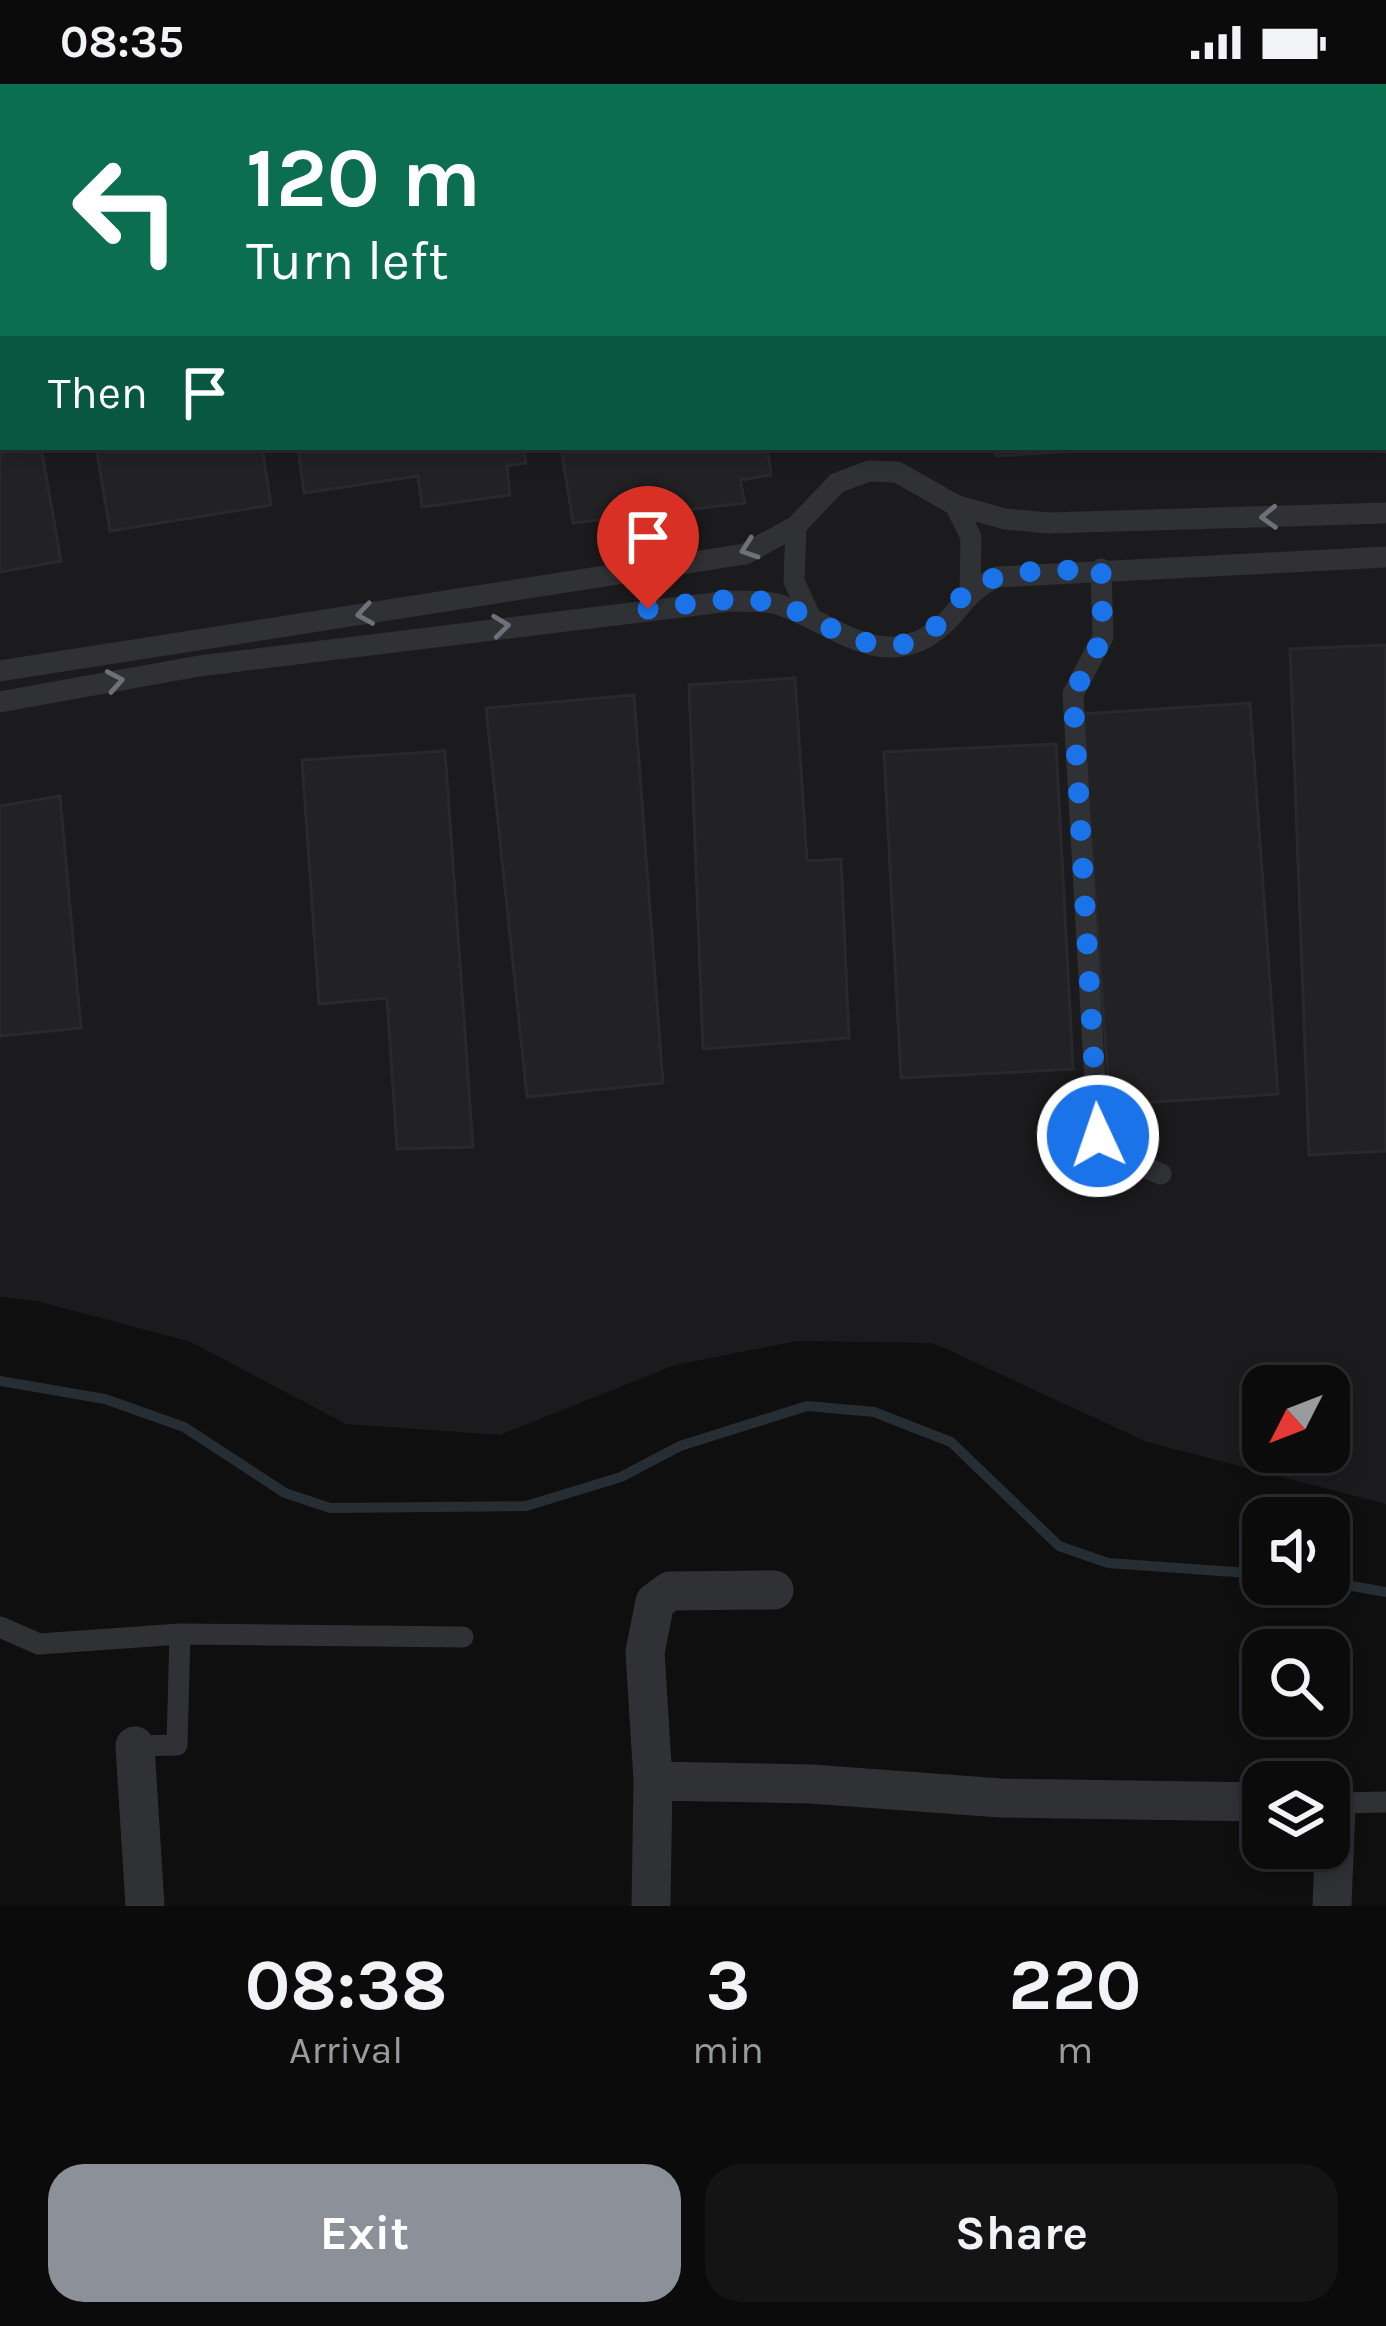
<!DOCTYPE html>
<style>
:root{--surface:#0b0b0c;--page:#141415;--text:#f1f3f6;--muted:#9a9b9d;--line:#2b2b2d;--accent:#8c9099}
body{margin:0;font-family:Karla,sans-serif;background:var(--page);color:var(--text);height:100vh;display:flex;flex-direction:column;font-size:45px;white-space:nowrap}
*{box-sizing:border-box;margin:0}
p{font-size:39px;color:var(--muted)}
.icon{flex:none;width:66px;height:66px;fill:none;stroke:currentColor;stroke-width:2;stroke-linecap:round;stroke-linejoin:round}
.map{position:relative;height:1822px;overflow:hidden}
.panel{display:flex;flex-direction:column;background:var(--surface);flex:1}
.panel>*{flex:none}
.guide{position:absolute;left:0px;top:0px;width:1386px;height:366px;box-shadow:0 6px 18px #0003,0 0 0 3px var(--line);background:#0b6e4f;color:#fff;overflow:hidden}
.needle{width:78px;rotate:228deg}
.buttons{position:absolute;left:1242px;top:1281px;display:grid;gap:24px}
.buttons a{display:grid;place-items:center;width:108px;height:108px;border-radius:24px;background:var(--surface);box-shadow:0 6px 18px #0003,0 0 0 3px var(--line);font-size:60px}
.pin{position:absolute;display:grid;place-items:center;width:102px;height:102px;color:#fff;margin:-123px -51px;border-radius:50% 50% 50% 0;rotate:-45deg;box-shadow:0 0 12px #0007}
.pin .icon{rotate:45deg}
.me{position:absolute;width:132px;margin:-66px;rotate:357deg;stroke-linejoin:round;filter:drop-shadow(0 0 9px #0008)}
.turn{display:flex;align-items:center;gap:42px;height:252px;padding:0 48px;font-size:54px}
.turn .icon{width:156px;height:156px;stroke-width:2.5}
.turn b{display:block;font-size:84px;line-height:102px}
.then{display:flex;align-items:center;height:114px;padding:0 48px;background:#0003;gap:24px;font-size:45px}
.eta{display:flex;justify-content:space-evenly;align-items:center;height:204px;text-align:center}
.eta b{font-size:72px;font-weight:700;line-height:84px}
.action{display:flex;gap:24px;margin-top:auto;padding:24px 48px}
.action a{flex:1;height:138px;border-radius:36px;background:var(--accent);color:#fff;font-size:48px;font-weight:700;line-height:138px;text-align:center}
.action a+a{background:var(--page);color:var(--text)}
.status{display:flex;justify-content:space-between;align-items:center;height:84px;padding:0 60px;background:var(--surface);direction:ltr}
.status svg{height:33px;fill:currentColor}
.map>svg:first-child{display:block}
.built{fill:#1b1b1d;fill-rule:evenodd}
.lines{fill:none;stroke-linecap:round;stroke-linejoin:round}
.stream{stroke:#262d33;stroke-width:10}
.building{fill:#222224;stroke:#29292c;stroke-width:3}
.service{stroke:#303135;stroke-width:21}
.minor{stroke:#303135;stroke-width:39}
.oneway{stroke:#6e7179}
.route{stroke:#1a73e8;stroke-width:21;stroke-dasharray:0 37.8}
</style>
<div class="status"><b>08:35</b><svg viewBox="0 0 49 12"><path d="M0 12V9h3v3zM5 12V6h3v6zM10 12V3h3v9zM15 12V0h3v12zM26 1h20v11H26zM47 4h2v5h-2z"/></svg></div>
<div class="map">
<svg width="1386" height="1822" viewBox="0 0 1386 1822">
<rect width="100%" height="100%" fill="#0f0f10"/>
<path class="built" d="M 0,0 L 1386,0 L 1386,1420 L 1147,1358 L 933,1259 L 797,1257 L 675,1281 L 500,1351 L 346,1340 L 191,1258 L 37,1217 L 0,1213 ZM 3,3 L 1383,3 L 1383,363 L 3,363 ZM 1263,1302 L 1329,1302 L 1329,1368 L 1263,1368 Z"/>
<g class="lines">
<path class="stream" d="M 0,1297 L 105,1315 L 184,1343 L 285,1409 L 330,1424 L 526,1422 L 621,1393 L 680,1362 L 807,1322 L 874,1328 L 951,1358 L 1059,1462 L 1108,1479 L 1263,1490
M 1329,1498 L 1386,1508"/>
</g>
<path class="building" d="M 35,0 L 201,0 L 201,3 L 36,3 Z
M 959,0 L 1386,0 L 1386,125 L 1383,3 Z
M 0,121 L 3,363 L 41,363 L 61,477 L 0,488 Z
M 1383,179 L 1386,179 L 1383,339 Z
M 96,363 L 262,363 L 271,421 L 110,447 Z
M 298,363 L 524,363 L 526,379 L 507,382 L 510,411 L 422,423 L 418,392 L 304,409 Z
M 561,363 L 767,363 L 771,391 L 740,396 L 745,419 L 573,439 Z
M 989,363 L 1141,363 L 997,372 Z
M 1386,561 L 1386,1067 L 1309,1071 L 1290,565 Z
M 795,594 L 807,777 L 841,775 L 849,954 L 703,965 L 689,601 Z
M 634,611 L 663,999 L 527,1013 L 486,624 Z
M 1250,619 L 1278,1010 L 1110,1021 L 1082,630 Z
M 1056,660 L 1073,985 L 901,994 L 884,668 Z
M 445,667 L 473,1063 L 397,1065 L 387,914 L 319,920 L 302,676 Z
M 60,712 L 81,944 L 0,952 L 0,722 Z"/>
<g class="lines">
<path class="service" d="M 815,0 L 816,3
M 955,421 L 971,453 L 970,505
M 796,442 L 794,497 L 810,532
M 1101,485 L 1103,553 L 1073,610 L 1098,1052 L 1107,1067 L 1161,1090
M 0,587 L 745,470 L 796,442 L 837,399 L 869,387 L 897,388 L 955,421 L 1005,435 L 1048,439 L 1386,429
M 0,618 L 199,582 L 730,517 C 745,518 762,516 777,520 C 826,534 872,584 927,553 C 958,535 960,510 997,493 L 1386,473
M 0,1543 L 39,1560 L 180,1550
M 135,1662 L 177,1661 L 180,1550 L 463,1553
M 1336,1719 L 1386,1718"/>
<path class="minor" d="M 135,1662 L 145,1822
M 653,1697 L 811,1700 L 1001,1714 L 1263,1718
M 1329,1719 L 1336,1719 L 1332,1822
M 651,1822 L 653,1697 L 645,1568 L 655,1518 L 670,1507 L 774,1506"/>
</g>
<defs><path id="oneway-chevron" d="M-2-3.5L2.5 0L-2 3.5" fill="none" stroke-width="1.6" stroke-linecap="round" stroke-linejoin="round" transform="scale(3)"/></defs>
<g class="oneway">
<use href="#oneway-chevron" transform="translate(1269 433) rotate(178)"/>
<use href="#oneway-chevron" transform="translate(749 465) rotate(161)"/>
<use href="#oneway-chevron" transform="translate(365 530) rotate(171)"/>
<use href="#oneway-chevron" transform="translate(501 542) rotate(-7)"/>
<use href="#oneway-chevron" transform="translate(115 597) rotate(-10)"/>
</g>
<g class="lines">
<path class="route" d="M 648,525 C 687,521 737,509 776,520 C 820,532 848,564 896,561 C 939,558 944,522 974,503 C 1008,482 1062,488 1101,485 L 1103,553 L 1073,610 L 1098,1052"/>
</g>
</svg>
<div class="buttons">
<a><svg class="needle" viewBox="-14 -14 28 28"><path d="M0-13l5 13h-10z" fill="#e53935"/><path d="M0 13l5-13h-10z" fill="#9a9b9d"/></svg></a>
<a><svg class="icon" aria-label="sound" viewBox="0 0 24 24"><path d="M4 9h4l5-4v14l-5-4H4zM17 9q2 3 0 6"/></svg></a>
<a><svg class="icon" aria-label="search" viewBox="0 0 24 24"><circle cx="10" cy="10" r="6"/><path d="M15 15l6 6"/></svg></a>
<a><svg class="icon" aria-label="layers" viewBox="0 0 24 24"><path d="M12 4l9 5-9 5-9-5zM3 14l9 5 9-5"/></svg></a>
</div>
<div class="pin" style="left:648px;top:525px;background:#d93025"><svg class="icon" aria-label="arrive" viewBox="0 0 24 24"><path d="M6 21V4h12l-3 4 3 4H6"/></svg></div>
<svg class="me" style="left:1098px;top:1052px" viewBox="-20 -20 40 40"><circle r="17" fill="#1a73e8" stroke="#fff" stroke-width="3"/><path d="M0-11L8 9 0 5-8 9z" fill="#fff"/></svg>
<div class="guide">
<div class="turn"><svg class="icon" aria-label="left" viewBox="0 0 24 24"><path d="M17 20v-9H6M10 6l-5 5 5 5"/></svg><div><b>120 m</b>Turn left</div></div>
<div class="then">Then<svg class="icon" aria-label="arrive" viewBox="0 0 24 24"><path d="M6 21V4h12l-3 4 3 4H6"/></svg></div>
</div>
</div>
<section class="panel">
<div class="eta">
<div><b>08:38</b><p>Arrival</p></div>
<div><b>3</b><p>min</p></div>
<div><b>220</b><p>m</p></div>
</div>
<div class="action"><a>Exit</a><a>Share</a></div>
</section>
